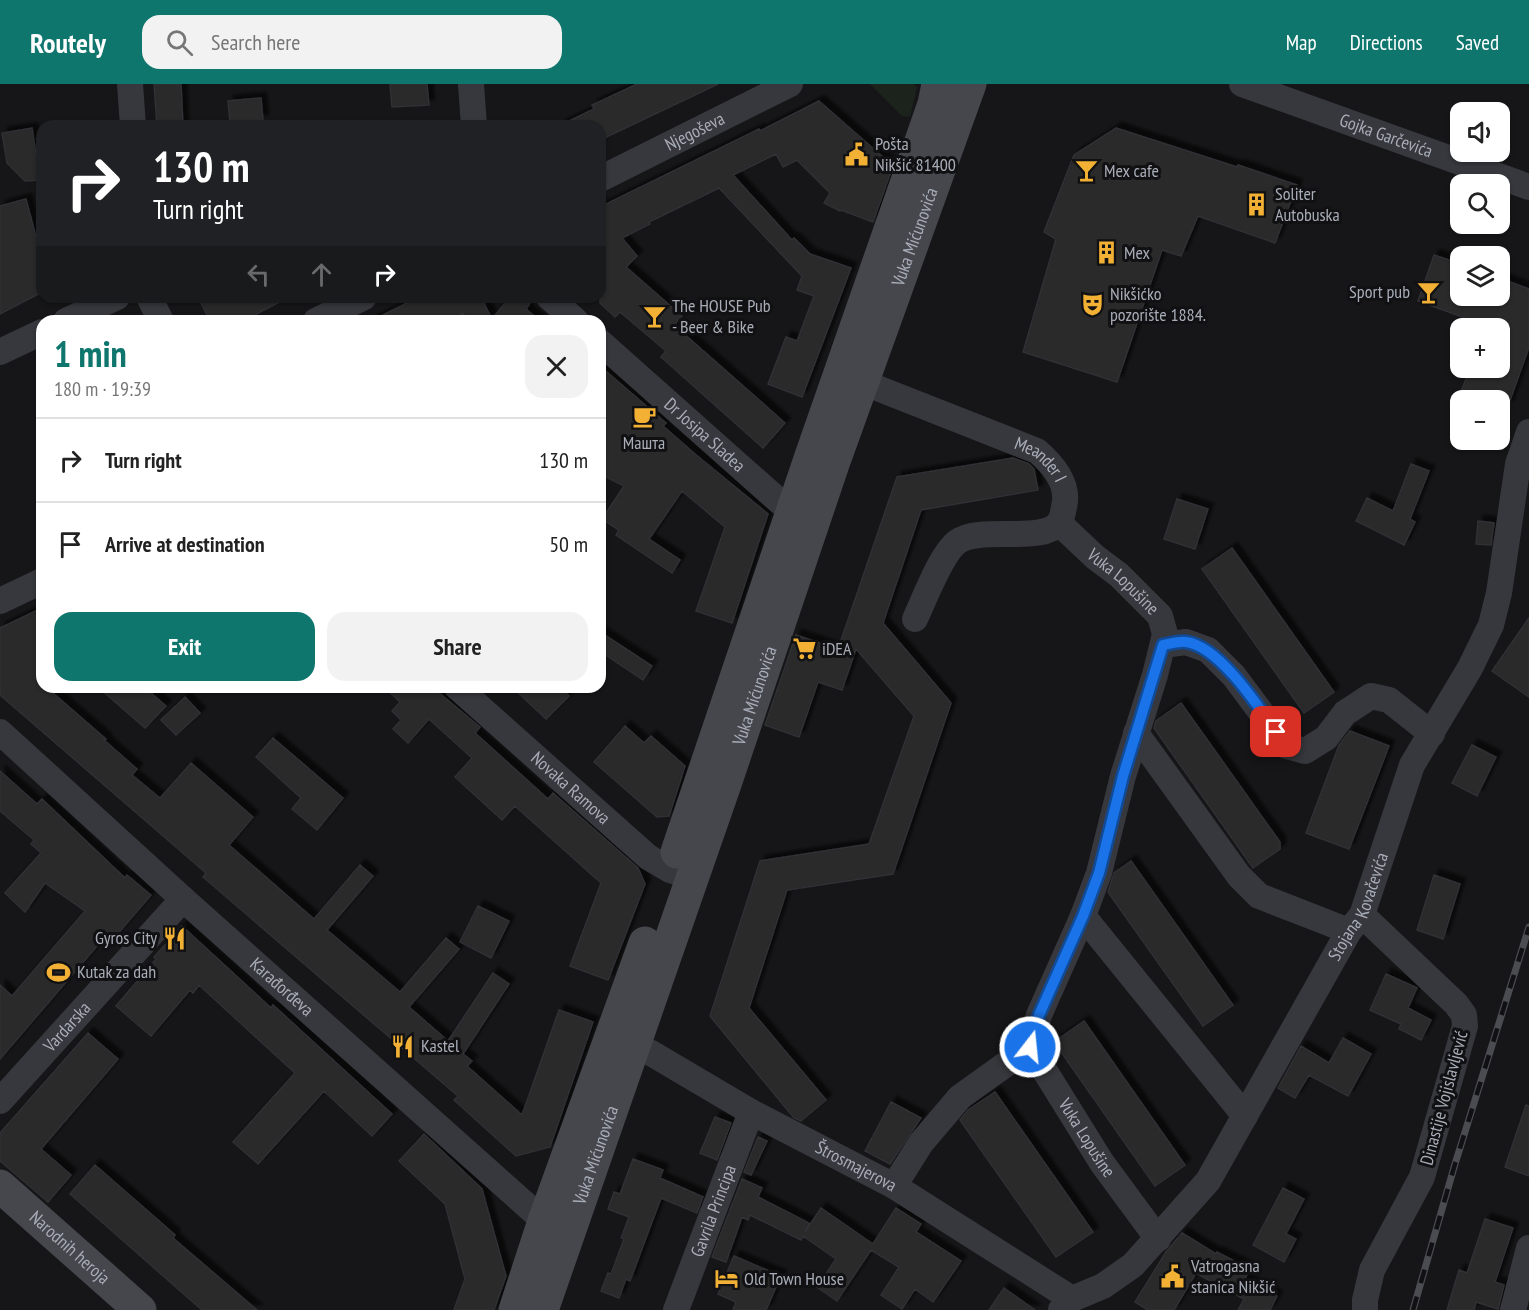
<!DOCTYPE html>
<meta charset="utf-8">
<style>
:root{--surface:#fff;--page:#f2f2f2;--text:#222;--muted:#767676;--line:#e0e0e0;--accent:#0f766e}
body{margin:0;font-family:"PT Sans Narrow",sans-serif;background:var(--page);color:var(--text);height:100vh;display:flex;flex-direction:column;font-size:22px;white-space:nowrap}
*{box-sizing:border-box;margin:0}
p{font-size:20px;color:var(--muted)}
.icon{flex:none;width:33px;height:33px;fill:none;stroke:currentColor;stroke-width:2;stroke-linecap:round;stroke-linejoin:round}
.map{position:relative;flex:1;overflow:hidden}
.sheet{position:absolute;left:36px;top:231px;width:570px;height:378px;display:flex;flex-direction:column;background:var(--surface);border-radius:18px;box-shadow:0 2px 4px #0004}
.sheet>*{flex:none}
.hud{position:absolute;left:36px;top:36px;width:570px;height:183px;border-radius:18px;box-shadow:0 2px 4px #0004;background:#202124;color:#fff;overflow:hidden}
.controls{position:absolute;left:1450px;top:18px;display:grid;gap:12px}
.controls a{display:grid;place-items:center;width:60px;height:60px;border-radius:12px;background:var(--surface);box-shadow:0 2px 4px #0004;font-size:30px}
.pin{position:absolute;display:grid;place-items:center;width:51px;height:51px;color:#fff;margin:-26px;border-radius:12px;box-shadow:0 3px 9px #0006}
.me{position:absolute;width:66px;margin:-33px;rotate:16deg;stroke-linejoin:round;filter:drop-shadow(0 0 4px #0008)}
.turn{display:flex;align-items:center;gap:21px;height:126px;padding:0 18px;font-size:27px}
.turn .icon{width:78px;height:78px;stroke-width:2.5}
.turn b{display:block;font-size:42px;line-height:51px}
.lanes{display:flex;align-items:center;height:57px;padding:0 18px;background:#0003;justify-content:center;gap:30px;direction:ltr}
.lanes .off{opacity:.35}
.round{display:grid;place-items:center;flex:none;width:63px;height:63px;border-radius:18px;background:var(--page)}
.head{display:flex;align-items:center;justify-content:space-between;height:102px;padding:0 18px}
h1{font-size:36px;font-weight:800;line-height:45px;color:var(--accent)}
.cta{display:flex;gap:12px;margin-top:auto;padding:12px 18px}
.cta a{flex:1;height:69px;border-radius:18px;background:var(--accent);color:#fff;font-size:24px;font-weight:800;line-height:69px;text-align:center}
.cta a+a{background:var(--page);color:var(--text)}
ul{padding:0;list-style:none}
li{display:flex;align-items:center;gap:18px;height:84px;padding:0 18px;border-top:2px solid var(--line)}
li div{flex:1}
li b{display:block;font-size:22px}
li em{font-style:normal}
header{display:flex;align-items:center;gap:36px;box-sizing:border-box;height:84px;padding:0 30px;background:var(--accent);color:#fff}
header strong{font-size:28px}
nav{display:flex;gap:33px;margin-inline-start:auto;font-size:21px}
.search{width:420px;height:54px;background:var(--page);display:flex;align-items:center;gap:15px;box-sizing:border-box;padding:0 21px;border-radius:18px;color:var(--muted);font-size:22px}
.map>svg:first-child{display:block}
.green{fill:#1c231d}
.building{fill:#29292c;stroke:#303034;stroke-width:1.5;filter:url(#shadow)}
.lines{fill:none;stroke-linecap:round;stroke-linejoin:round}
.street{stroke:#37383d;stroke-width:26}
.secondary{stroke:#45474d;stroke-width:33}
.rail-casing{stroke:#4a4c52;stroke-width:7}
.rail{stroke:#111113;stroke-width:4.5;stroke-dasharray:14;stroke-linecap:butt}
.route-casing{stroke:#114b97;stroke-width:15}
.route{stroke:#1a73e8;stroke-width:10}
.labels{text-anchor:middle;stroke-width:6;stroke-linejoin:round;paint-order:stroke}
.street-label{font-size:18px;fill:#a8adb8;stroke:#111113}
.poi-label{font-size:18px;fill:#a8adb8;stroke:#111113;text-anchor:start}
</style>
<header>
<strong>Routely</strong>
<div class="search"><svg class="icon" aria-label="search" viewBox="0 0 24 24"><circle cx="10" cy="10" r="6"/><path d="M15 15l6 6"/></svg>Search here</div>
<nav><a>Map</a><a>Directions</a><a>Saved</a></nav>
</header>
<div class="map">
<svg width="1529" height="1226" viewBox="0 0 1529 1226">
<defs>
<filter id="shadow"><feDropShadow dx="5.5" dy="-5.5" stdDeviation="1.5" flood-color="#0009"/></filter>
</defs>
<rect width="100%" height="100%" fill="#161618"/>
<path class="green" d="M 870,0 L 913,0 L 917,3 L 910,33 L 902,32 Z"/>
<path class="building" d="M 154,0 L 181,0 L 183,42 L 157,42 Z
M 390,0 L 427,0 L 429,21 L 392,23 Z
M 637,0 L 718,0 L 600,56 L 600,42 L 559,42 L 594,25 L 592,21 Z
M 261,14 L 263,36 L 230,38 L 228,17 Z
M 819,17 L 893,82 L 873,138 L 841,126 L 840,127 L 824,119 L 830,109 L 797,76 L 783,83 L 776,70 L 733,91 L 792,156 L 794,154 L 810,170 L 851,184 L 802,313 L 768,300 L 786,253 L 797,257 L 814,212 L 797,206 L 802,192 L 719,104 L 649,138 L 650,140 L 622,154 L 637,172 L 626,183 L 682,232 L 674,241 L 785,339 L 763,364 L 661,273 L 666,267 L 620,228 L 615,233 L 600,219 L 600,123 L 759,45 L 760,47 Z
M 32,44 L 40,96 L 25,97 L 7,79 L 2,49 Z
M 1116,44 L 1237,83 L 1238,81 L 1297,101 L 1275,159 L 1198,132 L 1181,172 L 1162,166 L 1117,298 L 1023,268 L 1056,155 L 1044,148 L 1074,71 Z
M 26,115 L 42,176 L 42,208 L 0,230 L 0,122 Z
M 1434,171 L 1461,180 L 1461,212 L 1500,212 L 1500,194 L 1529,205 L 1529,263 L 1508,322 L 1500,319 L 1500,316 L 1493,316 L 1462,305 L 1470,284 L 1500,284 L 1500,244 L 1484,244 L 1485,241 L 1418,217 Z
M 198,213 L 289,213 L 243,237 L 210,237 Z
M 419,213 L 496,213 L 484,219 L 492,235 L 510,213 L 534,213 L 526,225 L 540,237 L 467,237 L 463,229 L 447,237 L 371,237 Z
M 600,282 L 666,339 L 663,342 L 695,370 L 768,430 L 732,539 L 696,527 L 725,443 L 682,407 L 649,455 L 680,476 L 672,489 L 616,451 L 619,446 L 602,435 L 624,402 L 600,390 Z
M 1013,374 L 1029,380 L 1034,385 L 1038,406 L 921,426 L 883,539 L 951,619 L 893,790 L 787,806 L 749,924 L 826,1016 L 801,1037 L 794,1034 L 710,932 L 760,777 L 869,760 L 914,632 L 856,565 L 842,606 L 818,598 L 799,653 L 765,641 L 796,551 L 838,565 L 897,393 Z
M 1411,380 L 1429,387 L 1410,435 L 1415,438 L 1404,461 L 1356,437 L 1367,414 L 1393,427 Z
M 1177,415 L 1208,425 L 1195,465 L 1164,455 Z
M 1478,437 L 1494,439 L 1491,461 L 1476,460 Z
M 1232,464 L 1334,608 L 1304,629 L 1202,485 Z
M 42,524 L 42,603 L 46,603 L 106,655 L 104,656 L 137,685 L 132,691 L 160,714 L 191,679 L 253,733 L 229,761 L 314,835 L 360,781 L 373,792 L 327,846 L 400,908 L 446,854 L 459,865 L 409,923 L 448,957 L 493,889 L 509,900 L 463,970 L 472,977 L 467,982 L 522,1031 L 559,926 L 593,938 L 550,1063 L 516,1072 L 454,1016 L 458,1012 L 203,793 L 206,789 L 0,611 L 0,544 Z
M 1529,534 L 1529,613 L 1492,587 Z
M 600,548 L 652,582 L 643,596 L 600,567 Z
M 98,603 L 144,603 L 166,622 L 145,644 Z
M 384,603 L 432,603 L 480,643 L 475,649 L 548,715 L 553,709 L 638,784 L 645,800 L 608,896 L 570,882 L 601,799 L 515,722 L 502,736 L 455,693 L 472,674 L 429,635 L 408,659 L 393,645 L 401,636 L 392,627 L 400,618 Z
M 512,603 L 560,603 L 569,612 L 546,635 Z
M 185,613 L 200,629 L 176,651 L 161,636 Z
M 1181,619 L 1280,758 L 1280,765 L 1253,784 L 1154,644 L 1156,637 Z
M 625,642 L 644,659 L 651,652 L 685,682 L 669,732 L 657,733 L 594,678 Z
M 1350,647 L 1389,662 L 1349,765 L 1306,749 L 1339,661 Z
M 273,654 L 343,714 L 317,746 L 292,725 L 301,714 L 256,673 Z
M 1472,661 L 1496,673 L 1477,712 L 1452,699 Z
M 0,687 L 37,720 L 42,715 L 125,794 L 127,791 L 151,811 L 109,860 L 103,855 L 0,975 L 0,901 L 12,912 L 85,827 L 45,799 L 25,828 L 5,809 L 41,769 L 31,760 L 34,756 L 0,727 Z
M 1131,777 L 1233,921 L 1203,942 L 1108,808 L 1114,789 Z
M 1434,791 L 1460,800 L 1443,855 L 1417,846 Z
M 478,822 L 509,837 L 491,874 L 460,858 Z
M 182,842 L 271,924 L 273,921 L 392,1030 L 372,1052 L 324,1007 L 258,1080 L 233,1058 L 295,989 L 199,901 L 193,909 L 190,906 L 151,952 L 116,922 L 156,875 L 154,873 Z
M 1386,890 L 1417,904 L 1408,924 L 1431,936 L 1421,956 L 1399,945 L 1401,940 L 1370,926 Z
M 1084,937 L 1185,1081 L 1155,1102 L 1054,958 Z
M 88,949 L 118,975 L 41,1065 L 71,1091 L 48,1118 L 0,1077 L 0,1049 Z
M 1343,954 L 1371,970 L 1348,1012 L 1309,991 L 1295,1014 L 1278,1004 L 1301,962 L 1329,979 Z
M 995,1008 L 1093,1148 L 1056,1173 L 960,1036 L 968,1026 Z
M 891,1018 L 921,1034 L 890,1080 L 865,1067 Z
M 1526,1021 L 1529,1022 L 1529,1092 L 1505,1083 Z
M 715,1033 L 731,1039 L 717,1076 L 700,1069 Z
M 424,1050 L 482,1105 L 506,1192 L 494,1226 L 454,1226 L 465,1195 L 445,1120 L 399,1077 Z
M 758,1053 L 767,1057 L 751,1091 L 744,1088 Z
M 633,1075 L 663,1086 L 660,1094 L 703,1113 L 697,1129 L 661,1114 L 630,1197 L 626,1195 L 619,1214 L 601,1207 L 608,1189 L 611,1190 L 624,1155 L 621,1154 L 629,1133 L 608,1125 L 614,1108 L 620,1110 Z
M 95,1081 L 175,1151 L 173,1154 L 257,1226 L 202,1226 L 70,1110 Z
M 742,1095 L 762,1104 L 758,1113 L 809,1139 L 805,1148 L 821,1124 L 873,1160 L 896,1124 L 921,1140 L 916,1148 L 961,1177 L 933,1218 L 915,1205 L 902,1225 L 881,1211 L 899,1183 L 871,1166 L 837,1217 L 817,1203 L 836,1175 L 803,1152 L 801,1156 L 750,1131 L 748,1136 L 742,1133 L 726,1178 L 712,1173 Z
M 1283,1104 L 1304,1115 L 1286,1150 L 1296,1155 L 1284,1178 L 1253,1161 Z
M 1485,1135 L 1513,1144 L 1495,1198 L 1504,1201 L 1498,1225 L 1476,1218 L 1474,1226 L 1447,1226 L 1459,1186 L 1467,1189 Z
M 1182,1149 L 1216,1170 L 1217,1168 L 1250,1185 L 1245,1195 L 1277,1212 L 1270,1226 L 1238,1226 L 1244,1215 L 1196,1189 L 1174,1226 L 1148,1226 L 1135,1218 L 1166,1168 Z
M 734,1172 L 781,1192 L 766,1226 L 733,1226 L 736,1218 L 718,1210 Z
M 1004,1204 L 1035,1226 L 989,1226 Z"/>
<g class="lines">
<g class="street">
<path d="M 130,0 L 133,42"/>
<path d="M 471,0 L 474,42"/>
<path id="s1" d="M 1242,0 L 1529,103"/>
<path id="s2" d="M 600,95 L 790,0"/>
<path d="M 149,213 L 161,237"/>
<path d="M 549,213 L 576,237"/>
<path d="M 66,237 L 117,213"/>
<path d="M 316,237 L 364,213"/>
<path id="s3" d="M 600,258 L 780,418 L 810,430"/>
<path d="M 0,268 L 42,248"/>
<path id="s4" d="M 862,298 L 1037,367 C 1051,379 1067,396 1065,417 C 1064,423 1063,433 1059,439 C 1042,460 980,441 957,458 C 941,470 924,516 915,535"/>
<path id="s5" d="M 1059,439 L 1095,473 L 1119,491 L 1160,532 L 1165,550 L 1155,591 L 1123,692 L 1099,789 L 1083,832 L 1039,931 L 1030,963 L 1102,1079 L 1158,1155"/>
<path d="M 0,517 L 42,497"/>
<path d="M 1163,561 L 1186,558 L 1208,566 L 1234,592 L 1286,662 L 1305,667 L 1326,654 L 1345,629 L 1371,612 L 1389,616 L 1432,650"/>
<path id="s6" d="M 457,603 L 648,773 L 670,786 L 691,793"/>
<path id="s7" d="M 0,648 L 183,815 L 544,1137 L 557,1145"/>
<path d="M 1136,649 L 1239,792 L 1259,812 L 1349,847"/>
<path d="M 1362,831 L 1456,920 L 1464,931 L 1465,942 L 1422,1093 L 1372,1186 L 1365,1216 L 1365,1226"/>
<path d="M 1083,832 L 1245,1032"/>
<path id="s8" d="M 633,961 L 651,969 L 751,1028 L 894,1102 L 1072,1215"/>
<path id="s9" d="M 0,1017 L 183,815"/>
<path d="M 894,1102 L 921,1059 L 960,1013 L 1030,963"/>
<path id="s10" d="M 676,1226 L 751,1028"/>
<path id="s11" d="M 1061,1226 L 1072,1215 L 1103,1202 L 1133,1181 L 1208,1097 L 1349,847 L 1362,831 L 1412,681 L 1470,584 L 1491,541 L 1499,509 L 1518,380 L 1529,348"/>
<path d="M 1513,1226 L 1529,1164"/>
</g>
<g class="secondary">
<path d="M 677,768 L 811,372 L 934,20 L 938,0"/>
<path id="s12" d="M 0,1102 L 140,1226"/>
<path d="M 515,1226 L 544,1137 L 645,859"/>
<path id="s13" d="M 542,1226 L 725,700 L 833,380 L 970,0"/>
</g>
<defs>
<path id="rail" d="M 1413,1226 L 1455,1080 L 1529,843"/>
</defs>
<use href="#rail" class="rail-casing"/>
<use href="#rail" class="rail"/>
</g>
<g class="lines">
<defs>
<path id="route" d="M 1030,963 L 1039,931 L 1083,832 L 1099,789 L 1123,692 L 1163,561 C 1170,560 1179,557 1186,558 C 1219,562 1258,622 1276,648"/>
</defs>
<use href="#route" class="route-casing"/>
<use href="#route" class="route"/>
</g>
<defs>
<symbol id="civic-bare" viewBox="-9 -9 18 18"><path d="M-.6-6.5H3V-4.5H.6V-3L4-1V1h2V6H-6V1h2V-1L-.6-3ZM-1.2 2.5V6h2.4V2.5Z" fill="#f2b134" stroke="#111113" stroke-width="2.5" paint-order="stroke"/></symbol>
<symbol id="bar-bare" viewBox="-9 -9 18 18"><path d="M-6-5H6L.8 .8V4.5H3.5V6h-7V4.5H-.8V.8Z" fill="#f2b134" stroke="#111113" stroke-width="2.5" paint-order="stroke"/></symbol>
<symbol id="building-bare" viewBox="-9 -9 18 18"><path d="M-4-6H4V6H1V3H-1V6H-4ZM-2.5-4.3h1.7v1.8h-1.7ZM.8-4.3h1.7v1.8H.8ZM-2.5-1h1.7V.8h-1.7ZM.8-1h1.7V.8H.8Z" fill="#f2b134" stroke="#111113" stroke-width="2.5" paint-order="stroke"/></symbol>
<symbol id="theatre-bare" viewBox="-9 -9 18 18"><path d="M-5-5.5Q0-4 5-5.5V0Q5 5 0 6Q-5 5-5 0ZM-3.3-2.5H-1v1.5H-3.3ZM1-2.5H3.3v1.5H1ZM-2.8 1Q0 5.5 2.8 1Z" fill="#f2b134" stroke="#111113" stroke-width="2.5" paint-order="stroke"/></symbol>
<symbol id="cafe-bare" viewBox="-9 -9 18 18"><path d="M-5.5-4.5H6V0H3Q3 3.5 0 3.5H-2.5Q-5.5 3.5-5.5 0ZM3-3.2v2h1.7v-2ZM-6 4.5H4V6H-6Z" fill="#f2b134" stroke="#111113" stroke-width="2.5" paint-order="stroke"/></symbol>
<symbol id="supermarket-bare" viewBox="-9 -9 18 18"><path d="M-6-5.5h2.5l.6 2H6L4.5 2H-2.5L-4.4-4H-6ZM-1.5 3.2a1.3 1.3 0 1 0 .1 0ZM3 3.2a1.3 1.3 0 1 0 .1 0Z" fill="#f2b134" stroke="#111113" stroke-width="2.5" paint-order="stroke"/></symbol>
<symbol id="restaurant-bare" viewBox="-9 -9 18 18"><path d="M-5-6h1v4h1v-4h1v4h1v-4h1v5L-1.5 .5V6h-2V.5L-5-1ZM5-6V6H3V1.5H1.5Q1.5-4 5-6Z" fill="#f2b134" stroke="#111113" stroke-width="2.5" paint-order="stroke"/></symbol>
<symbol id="stadium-bare" viewBox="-9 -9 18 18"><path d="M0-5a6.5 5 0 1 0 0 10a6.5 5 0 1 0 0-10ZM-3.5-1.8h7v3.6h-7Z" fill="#f2b134" stroke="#111113" stroke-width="2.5" paint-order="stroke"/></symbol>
<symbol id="hotel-bare" viewBox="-9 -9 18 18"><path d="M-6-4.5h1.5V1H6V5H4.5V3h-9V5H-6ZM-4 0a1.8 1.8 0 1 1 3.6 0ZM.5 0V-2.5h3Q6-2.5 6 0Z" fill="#f2b134" stroke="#111113" stroke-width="2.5" paint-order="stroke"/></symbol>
</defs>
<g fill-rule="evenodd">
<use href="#civic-bare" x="840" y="54" width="33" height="33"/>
<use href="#bar-bare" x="1070" y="70" width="33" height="33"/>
<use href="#building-bare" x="1240" y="104" width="33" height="33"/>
<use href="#building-bare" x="1090" y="152" width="33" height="33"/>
<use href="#bar-bare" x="1412" y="192" width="33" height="33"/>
<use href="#theatre-bare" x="1076" y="204" width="33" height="33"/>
<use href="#bar-bare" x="638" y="216" width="33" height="33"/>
<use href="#cafe-bare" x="628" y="316" width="33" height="33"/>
<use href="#supermarket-bare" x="788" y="548" width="33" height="33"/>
<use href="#restaurant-bare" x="158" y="838" width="33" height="33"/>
<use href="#stadium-bare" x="42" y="872" width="33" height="33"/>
<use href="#restaurant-bare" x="386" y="946" width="33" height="33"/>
<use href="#civic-bare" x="1156" y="1176" width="33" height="33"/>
<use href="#hotel-bare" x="710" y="1178" width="33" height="33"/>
</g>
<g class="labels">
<g class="street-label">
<text dy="6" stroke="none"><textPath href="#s2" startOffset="106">Njegoševa</textPath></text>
<text dy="6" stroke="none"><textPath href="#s1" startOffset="153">Gojka Garčevića</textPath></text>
<text dy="6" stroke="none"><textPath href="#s13" startOffset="1136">Vuka Mićunovića</textPath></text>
<text dy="6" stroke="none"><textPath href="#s3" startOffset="140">Dr Josipa Sladea</textPath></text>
<text dy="6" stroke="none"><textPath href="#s4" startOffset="196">Meander I</textPath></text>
<text dy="6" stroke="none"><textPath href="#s5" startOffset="87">Vuka Lopušine</textPath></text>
<text dy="6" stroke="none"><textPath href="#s13" startOffset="650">Vuka Mićunovića</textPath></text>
<text dy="6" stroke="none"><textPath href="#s6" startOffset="152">Novaka Ramova</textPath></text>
<text dy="6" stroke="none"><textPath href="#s11" startOffset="512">Stojana Kovačevića</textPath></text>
<text dy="6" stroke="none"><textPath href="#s7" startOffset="380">Karađorđeva</textPath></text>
<text dy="6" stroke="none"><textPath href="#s9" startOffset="100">Vardarska</textPath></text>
<text transform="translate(1444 1014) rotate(-75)" y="6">Dinastije Vojislavljević</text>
<text dy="6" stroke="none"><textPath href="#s5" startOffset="699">Vuka Lopušine</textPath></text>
<text dy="6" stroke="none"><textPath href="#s13" startOffset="164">Vuka Mićunovića</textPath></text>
<text dy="6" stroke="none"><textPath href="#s8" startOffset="254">Štrosmajerova</textPath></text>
<text dy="6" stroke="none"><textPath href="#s10" startOffset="106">Gavrila Principa</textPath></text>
<text dy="6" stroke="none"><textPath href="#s12" startOffset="93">Narodnih heroja</textPath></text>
</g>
<g class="poi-label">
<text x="875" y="66">Pošta<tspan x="875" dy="21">Nikšić 81400</tspan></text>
<text x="1104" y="93">Mex cafe</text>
<text x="1275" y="116">Soliter<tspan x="1275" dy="21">Autobuska</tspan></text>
<text x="1124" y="175">Mex</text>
<text x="1410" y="214" text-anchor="end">Sport pub</text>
<text x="1110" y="216">Nikšićko<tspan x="1110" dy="21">pozorište 1884.</tspan></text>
<text x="672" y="228">The HOUSE Pub<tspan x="672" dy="21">- Beer &amp; Bike</tspan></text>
<text x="644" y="365" text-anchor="middle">Машта</text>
<text x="822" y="571">iDEA</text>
<text x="157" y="860" text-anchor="end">Gyros City</text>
<text x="77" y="894">Kutak za dah</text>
<text x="421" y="968">Kastel</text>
<text x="1191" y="1188">Vatrogasna<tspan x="1191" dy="21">stanica Nikšić</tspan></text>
<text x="744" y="1201">Old Town House</text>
</g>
</g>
</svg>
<div class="controls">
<a><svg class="icon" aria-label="sound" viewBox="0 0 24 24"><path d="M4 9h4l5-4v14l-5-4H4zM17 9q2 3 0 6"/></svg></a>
<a><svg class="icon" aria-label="search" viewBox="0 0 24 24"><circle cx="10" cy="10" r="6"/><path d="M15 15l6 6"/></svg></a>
<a><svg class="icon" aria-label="layers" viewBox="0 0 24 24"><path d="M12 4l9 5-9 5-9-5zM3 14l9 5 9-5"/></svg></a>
<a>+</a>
<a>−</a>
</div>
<div class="pin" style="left:1276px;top:648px;background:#d93025"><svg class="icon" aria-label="arrive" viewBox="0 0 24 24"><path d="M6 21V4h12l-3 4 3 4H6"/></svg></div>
<svg class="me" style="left:1030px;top:963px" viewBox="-20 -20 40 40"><circle r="17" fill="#1a73e8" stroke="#fff" stroke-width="3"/><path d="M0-11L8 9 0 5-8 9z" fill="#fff"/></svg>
<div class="hud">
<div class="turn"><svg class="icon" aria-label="right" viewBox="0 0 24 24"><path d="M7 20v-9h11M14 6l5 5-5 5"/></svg><div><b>130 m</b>Turn right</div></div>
<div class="lanes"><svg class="icon off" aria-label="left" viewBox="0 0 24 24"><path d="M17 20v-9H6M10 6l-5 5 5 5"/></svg><svg class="icon off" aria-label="ahead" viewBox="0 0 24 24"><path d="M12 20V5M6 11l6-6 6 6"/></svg><svg class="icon" aria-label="right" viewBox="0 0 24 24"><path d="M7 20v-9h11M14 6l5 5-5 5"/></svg></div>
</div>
<section class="sheet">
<div class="head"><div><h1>1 min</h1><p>180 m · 19:39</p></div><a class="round"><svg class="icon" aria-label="close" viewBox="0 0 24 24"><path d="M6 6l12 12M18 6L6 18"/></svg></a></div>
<ul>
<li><svg class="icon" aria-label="right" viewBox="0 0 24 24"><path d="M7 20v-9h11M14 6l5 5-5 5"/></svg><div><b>Turn right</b></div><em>130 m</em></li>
<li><svg class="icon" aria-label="arrive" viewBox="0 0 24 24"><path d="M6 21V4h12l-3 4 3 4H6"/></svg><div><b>Arrive at destination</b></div><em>50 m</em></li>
</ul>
<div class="cta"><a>Exit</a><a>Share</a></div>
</section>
</div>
